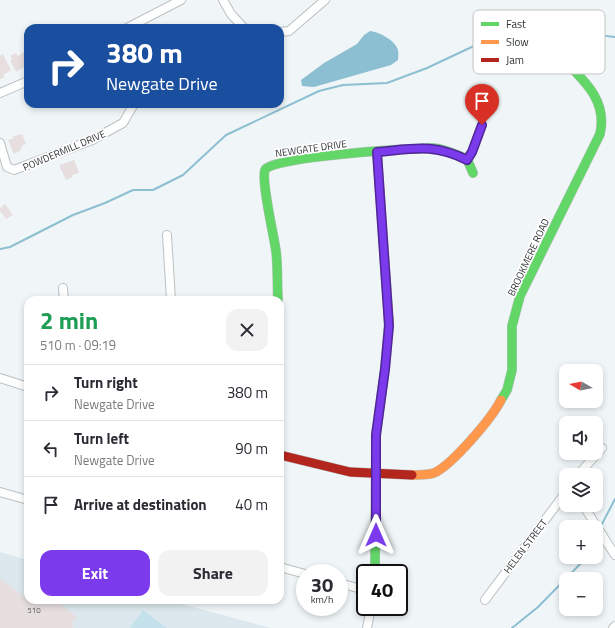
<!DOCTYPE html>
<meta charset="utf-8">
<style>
:root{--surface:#fff;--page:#f2f2f3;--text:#2b2b33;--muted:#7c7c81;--line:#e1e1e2;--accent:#7c3aed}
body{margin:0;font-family:"Titillium Web",sans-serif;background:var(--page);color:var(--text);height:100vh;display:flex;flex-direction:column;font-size:15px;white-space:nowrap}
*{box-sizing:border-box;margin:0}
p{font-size:13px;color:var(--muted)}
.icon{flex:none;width:22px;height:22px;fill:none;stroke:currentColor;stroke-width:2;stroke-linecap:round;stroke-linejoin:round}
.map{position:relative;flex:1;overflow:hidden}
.side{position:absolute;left:24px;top:296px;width:260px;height:308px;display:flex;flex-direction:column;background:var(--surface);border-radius:12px;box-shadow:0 2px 6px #0003}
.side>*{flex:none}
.banner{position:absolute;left:24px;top:24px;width:260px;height:84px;border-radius:12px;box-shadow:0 2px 6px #0003;background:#1a4fa0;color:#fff;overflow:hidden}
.needle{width:26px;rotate:279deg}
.controls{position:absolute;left:559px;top:364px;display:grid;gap:8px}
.controls a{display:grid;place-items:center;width:44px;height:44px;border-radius:8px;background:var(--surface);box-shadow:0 2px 6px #0003;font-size:20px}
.speed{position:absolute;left:296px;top:564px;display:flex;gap:8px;font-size:20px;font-weight:700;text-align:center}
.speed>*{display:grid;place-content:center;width:52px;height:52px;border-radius:50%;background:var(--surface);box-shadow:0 2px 6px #0003;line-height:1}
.speed small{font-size:10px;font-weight:400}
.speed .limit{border:2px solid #111;border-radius:6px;background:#fff;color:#111}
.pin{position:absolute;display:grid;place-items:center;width:34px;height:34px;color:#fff;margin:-41px -17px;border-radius:50% 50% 50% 0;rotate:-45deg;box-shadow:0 0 4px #0007}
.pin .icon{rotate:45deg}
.me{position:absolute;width:44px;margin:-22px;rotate:0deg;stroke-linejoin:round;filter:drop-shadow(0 0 3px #0008)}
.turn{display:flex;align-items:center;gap:14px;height:84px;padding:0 16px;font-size:18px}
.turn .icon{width:52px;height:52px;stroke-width:2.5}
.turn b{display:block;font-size:28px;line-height:34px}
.round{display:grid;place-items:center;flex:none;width:42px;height:42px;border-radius:12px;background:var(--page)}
.overview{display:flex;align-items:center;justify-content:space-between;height:68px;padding:0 16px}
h1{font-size:24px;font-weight:700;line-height:30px;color:#1e9e55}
.cta{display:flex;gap:8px;margin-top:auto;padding:8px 16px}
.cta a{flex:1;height:46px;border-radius:12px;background:var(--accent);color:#fff;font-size:16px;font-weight:700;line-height:46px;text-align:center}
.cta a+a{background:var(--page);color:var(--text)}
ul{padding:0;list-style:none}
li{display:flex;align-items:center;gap:12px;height:56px;padding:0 16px;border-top:1px solid var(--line)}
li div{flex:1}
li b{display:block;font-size:15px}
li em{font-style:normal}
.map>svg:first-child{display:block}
.built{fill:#dce8ed}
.green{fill:#c5e1ec}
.water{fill:#8dbfd2}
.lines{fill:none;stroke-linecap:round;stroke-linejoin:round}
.stream{stroke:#8dbfd2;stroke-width:2}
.building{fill:#e7dfdf}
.street-casing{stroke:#bbc0c2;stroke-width:10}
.fast-casing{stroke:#bbc0c2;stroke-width:10}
.slow-casing{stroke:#bbc0c2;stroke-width:10}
.jam-casing{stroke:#bbc0c2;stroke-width:10}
.street{stroke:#fdfefe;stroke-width:8}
.fast{stroke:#63d668;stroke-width:9}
.slow{stroke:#ff974d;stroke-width:9}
.jam{stroke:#b3261e;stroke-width:9}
.route-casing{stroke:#51269a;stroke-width:10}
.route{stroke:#7c3aed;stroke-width:7}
.labels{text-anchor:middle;stroke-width:3.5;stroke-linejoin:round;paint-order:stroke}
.number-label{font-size:8px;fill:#5e5f60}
.street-label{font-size:10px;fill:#2f3335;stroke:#fff}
.key{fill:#fff;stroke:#c1c2c2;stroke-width:1}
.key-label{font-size:11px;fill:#2f3335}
</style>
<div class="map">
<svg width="615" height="628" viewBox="0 0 615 628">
<rect width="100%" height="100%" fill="#f0f6f8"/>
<path class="built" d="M 0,552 L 28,560 L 28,600 L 167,600 L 271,628 L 0,628 Z"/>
<path class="green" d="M 143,610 L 167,628 L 130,628 Z"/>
<path class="water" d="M 370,31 C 379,32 395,40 398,50 C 399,53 398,57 398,60 L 391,65 L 314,87 L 302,86 L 301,80 L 324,63 L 357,44 L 364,35 Z"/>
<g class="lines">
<path class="stream" d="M 0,249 L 10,247 L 73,215 L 105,203 L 133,190 L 153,190 L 183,175 L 226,135 L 319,91 L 343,85 L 387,83 L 427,68 L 476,45 L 515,40 L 532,35 L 541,37 L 555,33 L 570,32 L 615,37
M 602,524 L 615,499
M 596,537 L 597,535
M 512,628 L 538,607 L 587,557"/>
</g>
<path class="building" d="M 24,52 L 28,65 L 16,72 L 10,60 L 12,59 L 10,56 L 16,53 L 18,56 Z
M 3,54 L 11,70 L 7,72 L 8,73 L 3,74 L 5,77 L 0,79 L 0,56 Z
M 22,134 L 26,144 L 22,146 L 20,151 L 14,154 L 8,140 L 14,138 L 13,136 Z
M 74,160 L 79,173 L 72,175 L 73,177 L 66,180 L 59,165 Z
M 5,204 L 13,215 L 6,219 L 0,211 L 0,208 Z
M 0,578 L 32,602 L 33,600 L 55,600 L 77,617 L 72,623 L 74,626 L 72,628 L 0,628 Z"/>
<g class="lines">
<defs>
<path id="street" d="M 223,0 L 231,14 L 244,28
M 127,28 L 181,0
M 280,32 L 289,31 L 325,0
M 0,93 L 28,81
M 0,143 L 7,167 L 14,170 L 92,140 L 123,123 L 134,104
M 467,159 L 472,152 L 482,125
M 167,235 L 171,300
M 63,288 L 64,300
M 0,378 L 28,387
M 578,475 L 602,448
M 0,492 L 28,500
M 583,505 L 615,555
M 280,567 L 305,574
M 339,583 L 365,590
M 485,600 L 566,492
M 367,628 L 371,607
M 613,628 L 615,626"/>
<path id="fast" d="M 278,300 C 277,284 278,267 276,251 C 274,236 261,181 265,170 C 269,157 413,148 432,148 C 444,148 457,155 467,159 L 473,173
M 501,400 L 507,390 L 512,370 L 512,326 L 520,296 L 600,134 C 608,99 582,79 560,56
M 375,573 L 376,435 L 385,369 L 389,323"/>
<path id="slow" d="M 377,152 L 389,323
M 412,475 C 419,475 428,475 434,473 C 452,465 492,418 501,400"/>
<path id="jam" d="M 280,455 L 350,472 L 412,475"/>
</defs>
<use href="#street" class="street-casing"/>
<use href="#fast" class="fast-casing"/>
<use href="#slow" class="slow-casing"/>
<use href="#jam" class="jam-casing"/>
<use href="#street" class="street"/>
<use href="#fast" class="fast"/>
<use href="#slow" class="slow"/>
<use href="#jam" class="jam"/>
</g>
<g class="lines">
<defs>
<path id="route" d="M 376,535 L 376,435 L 385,369 L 389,326 L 377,152 C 413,149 433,143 467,160 L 472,152 L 482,125"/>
</defs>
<use href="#route" class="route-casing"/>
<use href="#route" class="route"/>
</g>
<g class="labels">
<g class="number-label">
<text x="34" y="613">510</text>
</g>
<g class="street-label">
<text transform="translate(311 148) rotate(-8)" y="4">NEWGATE DRIVE</text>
<text transform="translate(64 150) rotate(-23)" y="4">POWDERMILL DRIVE</text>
<text transform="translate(528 257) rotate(-65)" y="4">BROOKMERE ROAD</text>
<text transform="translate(525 546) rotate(-53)" y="4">HELEN STREET</text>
</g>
</g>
<rect x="473" y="10" width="132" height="64" rx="6" class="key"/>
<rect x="481" y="22" width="18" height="4" fill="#63d668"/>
<rect x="481" y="40" width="18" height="4" fill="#ff974d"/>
<rect x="481" y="58" width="18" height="4" fill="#b3261e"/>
<g class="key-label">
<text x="506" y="28">Fast</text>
<text x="506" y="46">Slow</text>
<text x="506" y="64">Jam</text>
</g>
</svg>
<div class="controls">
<a><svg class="needle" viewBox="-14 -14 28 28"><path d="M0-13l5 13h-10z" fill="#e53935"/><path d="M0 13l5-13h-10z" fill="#7c7c81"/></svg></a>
<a><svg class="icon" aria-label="sound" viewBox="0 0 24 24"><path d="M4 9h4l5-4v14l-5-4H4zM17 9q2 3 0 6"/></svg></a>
<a><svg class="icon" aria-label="layers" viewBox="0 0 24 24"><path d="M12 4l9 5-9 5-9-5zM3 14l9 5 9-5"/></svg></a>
<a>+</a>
<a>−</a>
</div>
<div class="speed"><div>30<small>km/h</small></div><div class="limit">40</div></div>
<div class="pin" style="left:482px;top:125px;background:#d93025"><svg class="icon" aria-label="arrive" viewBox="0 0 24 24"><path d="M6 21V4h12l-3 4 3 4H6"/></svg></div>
<svg class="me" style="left:376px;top:535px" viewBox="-20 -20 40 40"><path d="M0-17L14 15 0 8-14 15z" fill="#7c3aed" stroke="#fff" stroke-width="4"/></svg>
<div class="banner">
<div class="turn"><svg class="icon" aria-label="right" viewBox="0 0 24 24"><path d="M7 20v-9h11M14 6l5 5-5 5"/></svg><div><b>380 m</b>Newgate Drive</div></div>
</div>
<section class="side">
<div class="overview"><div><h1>2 min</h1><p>510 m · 09:19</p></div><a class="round"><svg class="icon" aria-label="close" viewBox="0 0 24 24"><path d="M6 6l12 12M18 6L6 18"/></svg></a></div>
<ul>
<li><svg class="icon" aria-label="right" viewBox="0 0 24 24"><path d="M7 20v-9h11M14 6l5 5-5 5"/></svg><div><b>Turn right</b><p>Newgate Drive</p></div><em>380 m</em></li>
<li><svg class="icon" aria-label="left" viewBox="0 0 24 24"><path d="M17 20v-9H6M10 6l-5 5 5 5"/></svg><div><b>Turn left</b><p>Newgate Drive</p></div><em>90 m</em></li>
<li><svg class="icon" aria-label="arrive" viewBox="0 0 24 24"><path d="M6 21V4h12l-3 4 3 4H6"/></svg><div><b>Arrive at destination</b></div><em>40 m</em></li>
</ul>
<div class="cta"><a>Exit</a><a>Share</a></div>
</section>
</div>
